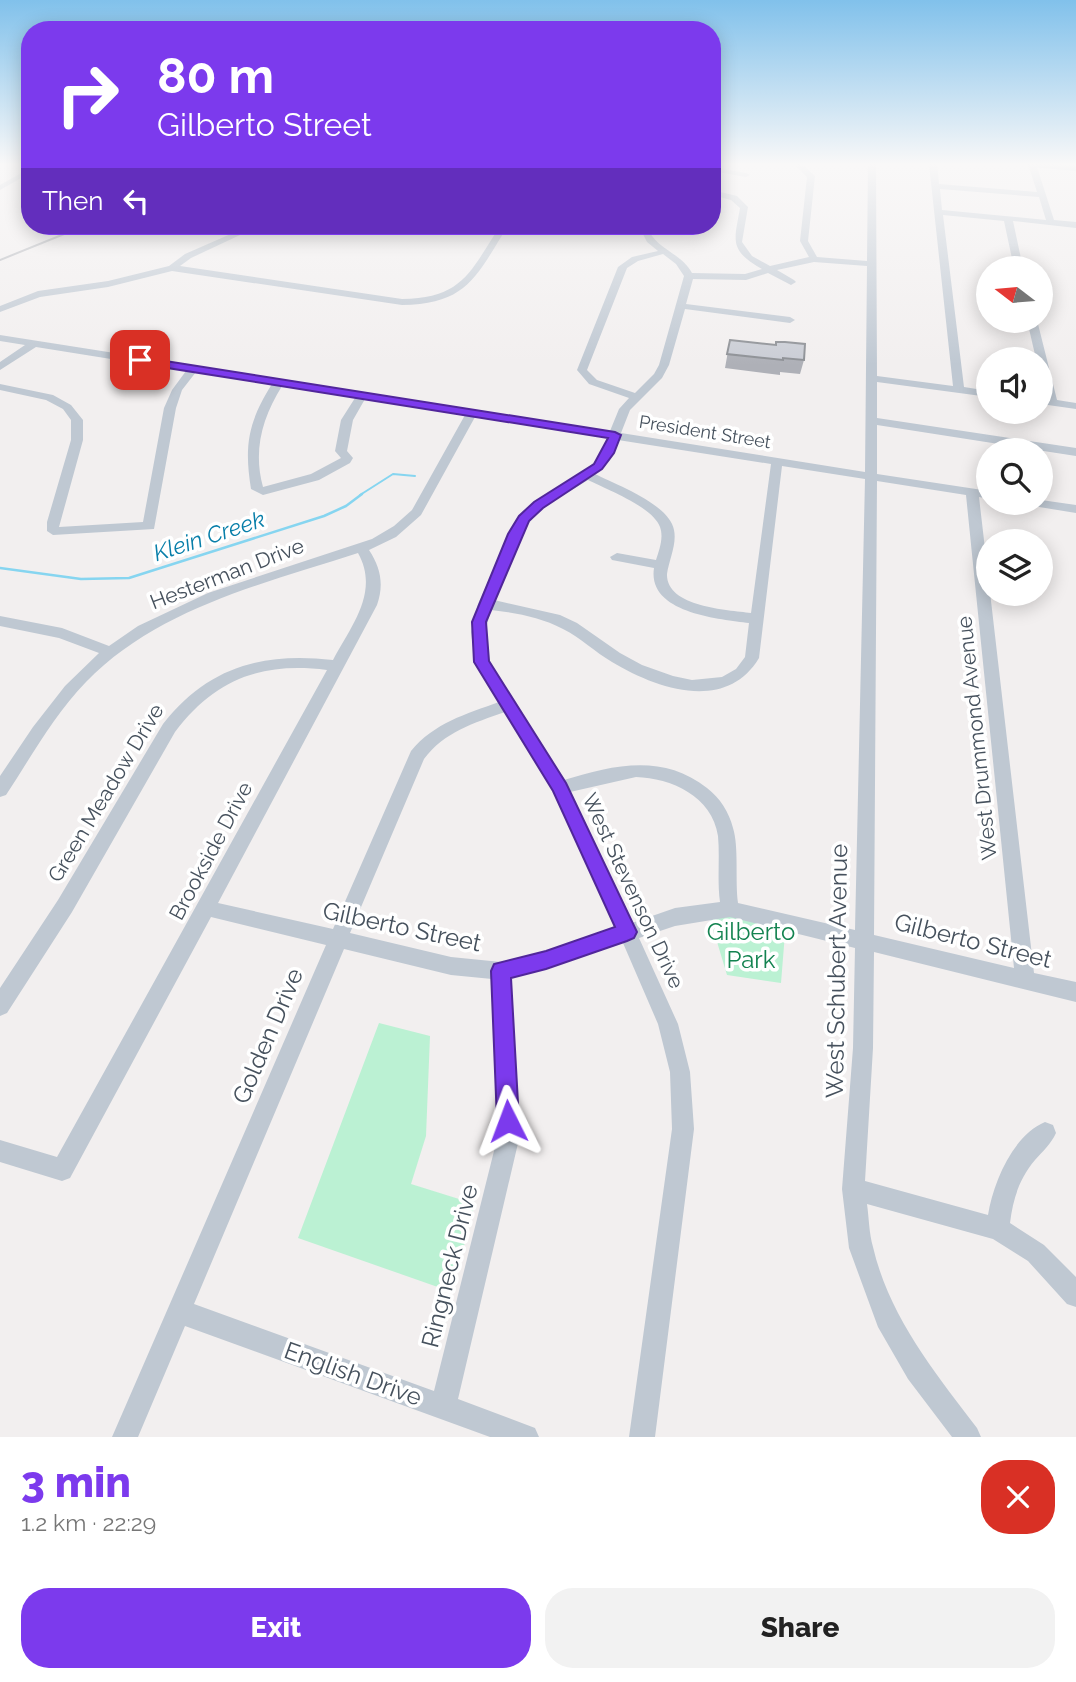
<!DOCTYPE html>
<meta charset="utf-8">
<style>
:root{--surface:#fff;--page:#f2f2f2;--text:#222;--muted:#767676;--accent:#7c3aed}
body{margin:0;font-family:Raleway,sans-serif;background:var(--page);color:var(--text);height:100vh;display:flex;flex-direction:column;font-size:26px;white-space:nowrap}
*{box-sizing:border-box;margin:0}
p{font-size:23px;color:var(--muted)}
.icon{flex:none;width:38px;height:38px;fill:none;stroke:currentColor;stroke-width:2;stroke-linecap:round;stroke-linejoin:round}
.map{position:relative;height:1437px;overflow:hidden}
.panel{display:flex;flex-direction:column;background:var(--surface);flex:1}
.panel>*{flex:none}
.banner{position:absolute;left:21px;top:21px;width:700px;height:214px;border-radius:28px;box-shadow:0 4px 18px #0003;background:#7c3aed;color:#fff;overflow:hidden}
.needle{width:46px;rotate:286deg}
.controls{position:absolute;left:976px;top:256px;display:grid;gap:14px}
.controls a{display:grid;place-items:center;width:77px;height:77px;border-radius:50%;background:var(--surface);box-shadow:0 4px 18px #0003;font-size:35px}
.pin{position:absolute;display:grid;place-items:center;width:60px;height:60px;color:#fff;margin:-30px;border-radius:14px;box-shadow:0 4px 10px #0006}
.me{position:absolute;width:77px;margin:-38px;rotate:357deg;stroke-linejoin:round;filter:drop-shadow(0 0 5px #0008)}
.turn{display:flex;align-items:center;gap:24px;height:147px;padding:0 21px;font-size:32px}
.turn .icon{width:91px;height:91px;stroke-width:2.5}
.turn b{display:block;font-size:49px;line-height:60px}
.then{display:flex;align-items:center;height:66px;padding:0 21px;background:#0003;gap:14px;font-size:26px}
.round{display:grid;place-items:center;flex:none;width:74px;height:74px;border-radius:28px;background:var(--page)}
.headline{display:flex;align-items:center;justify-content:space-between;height:119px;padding:0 21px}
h1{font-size:42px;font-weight:800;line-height:52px;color:var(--accent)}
.primary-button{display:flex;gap:14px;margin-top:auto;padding:14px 21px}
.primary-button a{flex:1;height:80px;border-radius:28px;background:var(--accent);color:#fff;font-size:28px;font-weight:800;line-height:80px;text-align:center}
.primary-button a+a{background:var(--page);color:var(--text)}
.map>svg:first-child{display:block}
.green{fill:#bbf1d3}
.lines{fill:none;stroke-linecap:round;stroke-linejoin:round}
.stream-far1{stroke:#86d5f0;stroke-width:2}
.stream{stroke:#86d5f0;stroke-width:2.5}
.minor{fill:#bfc8d2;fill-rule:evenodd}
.major{fill:#adbdcf;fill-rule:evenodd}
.rail{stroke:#b1b4ba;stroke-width:2}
.wall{fill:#aeb0b7}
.building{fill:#cacdd5;stroke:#8d9095;stroke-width:2}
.route{fill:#7c3aed;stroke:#51269a;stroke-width:2}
.labels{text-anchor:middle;stroke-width:7;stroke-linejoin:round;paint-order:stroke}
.far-street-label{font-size:18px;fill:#46515d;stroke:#fff}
.street-label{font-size:21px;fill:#46515d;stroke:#fff}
.water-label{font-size:23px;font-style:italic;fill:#077ea9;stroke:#fff}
.near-street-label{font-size:24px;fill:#46515d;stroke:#fff}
.near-park-label{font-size:24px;fill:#138350;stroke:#fff}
</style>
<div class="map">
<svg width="1076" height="1437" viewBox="0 0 1076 1437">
<rect width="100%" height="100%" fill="#f2efef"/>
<path class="green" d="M 708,912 L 786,921 L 781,983 L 727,975 Z
M 379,1023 L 430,1036 L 426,1136 L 411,1184 L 475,1204 L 452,1292 L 298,1238 Z"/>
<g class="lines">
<path class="stream-far1" d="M 360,495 L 393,474 L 415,476"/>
<path class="stream" d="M 0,568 L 81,579 L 129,578 L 324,516 L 346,506 L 362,494"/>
<path class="minor" d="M 794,164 L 802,164 L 815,176 L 808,241 L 817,257 L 867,261 L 868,164 L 876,164 L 877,376 L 953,386 L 929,164 L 937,164 L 939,184 L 1037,192 L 1028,164 L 1036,164 L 1054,220 L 1076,222 L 1076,228 L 1013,221 L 1023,268 L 1014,268 L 1004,221 L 943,215 L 964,387 L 989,391 L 989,397 L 877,382 L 877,418 L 1076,448 L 1076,456 L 877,425 L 877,474 L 989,491 L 989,499 L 979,497 L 1034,973 L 1076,982 L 1076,1002 L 874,952 L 873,1048 L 865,1181 L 988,1215 C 993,1183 1013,1135 1045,1122 L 1053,1125 L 1056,1133 C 1051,1144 1043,1151 1035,1160 C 1019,1179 1013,1199 1010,1223 L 1044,1245 L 1076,1277 L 1076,1307 L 1067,1304 L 1028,1261 L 993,1239 L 867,1204 C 869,1218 869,1233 873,1247 C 889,1316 935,1373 977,1428 L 981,1437 L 952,1437 L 908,1379 L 878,1327 L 849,1248 L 842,1189 L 853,1048 L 855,948 L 730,917 L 675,926 L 639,938 L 678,1024 L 690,1072 L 694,1129 L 655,1437 L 629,1437 L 672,1129 L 670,1072 L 658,1024 L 623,943 L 546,969 L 511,978 L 519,1139 L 458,1399 L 535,1428 L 539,1437 L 490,1437 L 185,1326 L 138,1437 L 112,1437 L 326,945 L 211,917 L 70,1178 L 62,1181 L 0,1162 L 0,1140 L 57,1157 L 327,670 C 261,662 215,679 175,732 L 72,912 L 7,1013 L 0,1016 L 0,988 L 58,900 L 163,724 C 208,667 262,652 333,660 C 351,626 380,592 358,553 C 263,584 158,608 86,682 C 54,715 31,757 6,795 L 0,797 L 0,776 L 33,727 L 65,686 L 99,653 L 59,638 L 0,626 L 0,616 L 62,628 L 109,646 L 138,626 L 208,593 L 372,539 L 394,526 L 412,510 L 465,415 L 365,399 L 353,420 L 347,451 L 353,458 L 350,463 L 319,480 L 263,495 L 251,489 C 244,446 248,422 272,384 L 196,372 L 182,390 L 176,408 L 154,529 L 53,535 L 47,531 L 47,522 L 71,440 L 71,420 L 63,409 L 46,400 L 0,390 L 0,384 L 53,395 L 71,405 L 83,420 L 83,440 L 59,527 L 143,522 L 164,408 L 172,390 L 186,371 L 36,347 L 0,370 L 0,362 L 25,345 L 0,341 L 0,335 L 610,431 L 619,409 L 629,398 L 589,384 L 577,370 L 618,267 L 632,257 L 658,251 L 647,242 L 639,226 L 647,226 C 654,249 681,252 692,273 L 745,274 L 762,269 C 729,250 734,242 740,208 L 731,200 L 712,195 L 712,190 L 737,196 L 748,207 L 742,242 L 752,256 L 770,266 L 809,257 L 800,241 L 807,177 ZM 940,189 L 1039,197 L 1046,220 L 942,210 ZM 663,254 L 676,264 L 684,276 L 659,365 L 654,374 L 635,393 L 597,380 L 587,370 L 627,268 L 638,261 ZM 814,262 L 867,266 L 865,472 L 621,433 L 630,410 L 662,378 L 669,365 L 685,309 L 790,323 L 795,320 L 790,317 L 686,304 L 693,279 L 746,280 L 768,273 L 791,285 L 796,282 L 794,280 L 777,270 ZM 282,386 L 355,398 L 341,420 L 335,451 L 341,458 L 311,474 L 263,487 C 253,451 262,418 282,386 ZM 475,417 L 607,438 L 599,458 L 583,472 L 534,502 L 516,520 L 478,604 L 471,632 L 475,662 L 499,702 C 466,714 434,723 411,751 L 333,929 L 218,903 L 377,605 C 384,585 381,568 369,550 L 396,537 L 421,515 ZM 618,440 L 771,464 L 751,613 C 727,610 666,607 667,574 C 669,560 677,544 674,530 C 669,504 617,485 595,474 L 610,460 ZM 782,466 L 865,479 L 855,930 L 738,903 C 735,880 739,847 733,828 C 729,812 720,798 707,788 C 663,753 613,765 564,780 L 489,662 L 485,632 L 491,610 C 516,613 540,617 563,629 C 581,638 595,652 612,662 C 657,689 726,713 759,658 ZM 588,480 C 606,489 653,507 660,527 C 664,538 659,550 656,560 L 617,553 L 610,557 L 612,560 L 654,568 C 647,613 719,619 749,623 L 745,657 L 736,669 L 722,677 L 692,680 L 673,676 L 642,665 L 620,653 L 577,623 L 560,615 L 494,600 L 527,525 L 542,508 ZM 877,481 L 966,495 L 1014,968 L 874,935 ZM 505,712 L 553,791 L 616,928 L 546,951 L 501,962 L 451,957 L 350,933 L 424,759 C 444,732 474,723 505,712 ZM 636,777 C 671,778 712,796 718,836 C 720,858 717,880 720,902 L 675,908 L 632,923 L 570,792 ZM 344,949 L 451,975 L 492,979 L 497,1139 L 434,1391 L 194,1304 Z
M 712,167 L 746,173 L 750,175 L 746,177 L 712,171 Z
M 30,168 L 30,173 L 0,190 L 0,185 Z
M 249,226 L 259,226 L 191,258 L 180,266 L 402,299 C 463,298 470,272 500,226 L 508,226 C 476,276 468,304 402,305 L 172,271 L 108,287 L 40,297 L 0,312 L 0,306 L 38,291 L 108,281 L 169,266 L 185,254 Z
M 1027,320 L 1037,320 L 1057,400 L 1076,403 L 1076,409 L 1041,404 L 1041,398 L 1045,398 L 1041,381 L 1041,359 L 1036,359 Z
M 1041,500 L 1076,505 L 1076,513 L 1033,506 L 1027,502 L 1041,502 Z"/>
<path class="major" d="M 1028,164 L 1076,165 L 1076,171 L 1033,167 Z"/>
<path class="rail" d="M 0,260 L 84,226"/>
</g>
<path class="wall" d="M 730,340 L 776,345 L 804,360 L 800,374 L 780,372 L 780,375 L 725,368 Z"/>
<path class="building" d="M 730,340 L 776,345 L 776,342 L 785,342 L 805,344 L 804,360 L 783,358 L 783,360 L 727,354 Z"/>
<linearGradient id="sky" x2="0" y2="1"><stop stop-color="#81c1eb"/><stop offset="0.45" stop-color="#f9f8f8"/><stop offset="1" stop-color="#f9f8f8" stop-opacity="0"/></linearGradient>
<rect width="1076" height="365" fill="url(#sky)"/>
<path class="route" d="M 140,357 L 615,432 L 621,435 L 614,453 L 602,469 L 543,508 L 529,521 L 486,622 L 489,661 L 566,783 L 637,932 L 634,938 L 627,941 L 546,969 L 511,978 L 519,1121 L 516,1129 L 508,1132 L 500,1129 L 497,1121 L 491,971 L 494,964 L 546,951 L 615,927 L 553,791 L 474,662 L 472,622 L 508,534 L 519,516 L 534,502 L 594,464 L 608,438 L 136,363 L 135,360 Z"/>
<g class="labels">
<g class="far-street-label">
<text transform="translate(705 432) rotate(9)" y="6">President Street</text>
</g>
<g class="street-label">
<text transform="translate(227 574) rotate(-21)" y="7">Hesterman Drive</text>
<text transform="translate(977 738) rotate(-96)" y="7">West Drummond Avenue</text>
<text transform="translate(106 793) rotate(-59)" y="7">Green Meadow Drive</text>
<text transform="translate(211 851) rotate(-62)" y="7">Brookside Drive</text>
<text transform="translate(633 891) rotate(65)" y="7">West Stevenson Drive</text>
</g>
<g class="water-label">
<text transform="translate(209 536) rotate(-18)" y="8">Klein Creek</text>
</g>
<g class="near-street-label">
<text transform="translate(402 927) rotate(12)" y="8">Gilberto Street</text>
<text transform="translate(973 941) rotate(14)" y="8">Gilberto Street</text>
<text transform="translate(837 971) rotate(-89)" y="8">West Schubert Avenue</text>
<text transform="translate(268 1036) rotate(-67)" y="8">Golden Drive</text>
<text transform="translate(450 1266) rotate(-76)" y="8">Ringneck Drive</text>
<text transform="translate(353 1374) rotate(20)" y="8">English Drive</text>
</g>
<g class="near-park-label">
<text x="751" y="940">Gilberto<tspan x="751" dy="28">Park</tspan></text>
</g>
</g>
</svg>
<div class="controls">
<a><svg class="needle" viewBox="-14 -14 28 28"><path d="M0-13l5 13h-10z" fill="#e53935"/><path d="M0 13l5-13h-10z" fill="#767676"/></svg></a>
<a><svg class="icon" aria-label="sound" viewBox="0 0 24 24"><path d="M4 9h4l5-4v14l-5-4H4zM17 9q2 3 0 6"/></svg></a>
<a><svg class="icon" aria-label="search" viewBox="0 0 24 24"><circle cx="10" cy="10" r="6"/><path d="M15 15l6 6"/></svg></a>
<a><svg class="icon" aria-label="layers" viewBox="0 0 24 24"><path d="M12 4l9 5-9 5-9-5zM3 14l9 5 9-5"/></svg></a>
</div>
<div class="pin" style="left:140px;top:360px;background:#d93025"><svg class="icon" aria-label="arrive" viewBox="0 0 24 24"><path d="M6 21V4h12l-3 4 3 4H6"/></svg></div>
<svg class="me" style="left:508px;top:1121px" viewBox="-20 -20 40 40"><path d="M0-17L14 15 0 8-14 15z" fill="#7c3aed" stroke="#fff" stroke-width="4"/></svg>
<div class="banner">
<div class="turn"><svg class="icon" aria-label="right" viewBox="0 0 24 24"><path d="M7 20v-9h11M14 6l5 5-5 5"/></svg><div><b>80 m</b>Gilberto Street</div></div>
<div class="then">Then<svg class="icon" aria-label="left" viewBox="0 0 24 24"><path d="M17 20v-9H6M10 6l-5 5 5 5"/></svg></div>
</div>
</div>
<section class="panel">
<div class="headline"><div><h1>3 min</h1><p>1.2 km · 22:29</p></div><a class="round" style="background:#d93025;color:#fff"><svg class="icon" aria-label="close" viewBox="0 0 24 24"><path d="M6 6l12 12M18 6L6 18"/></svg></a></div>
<div class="primary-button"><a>Exit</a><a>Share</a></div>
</section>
